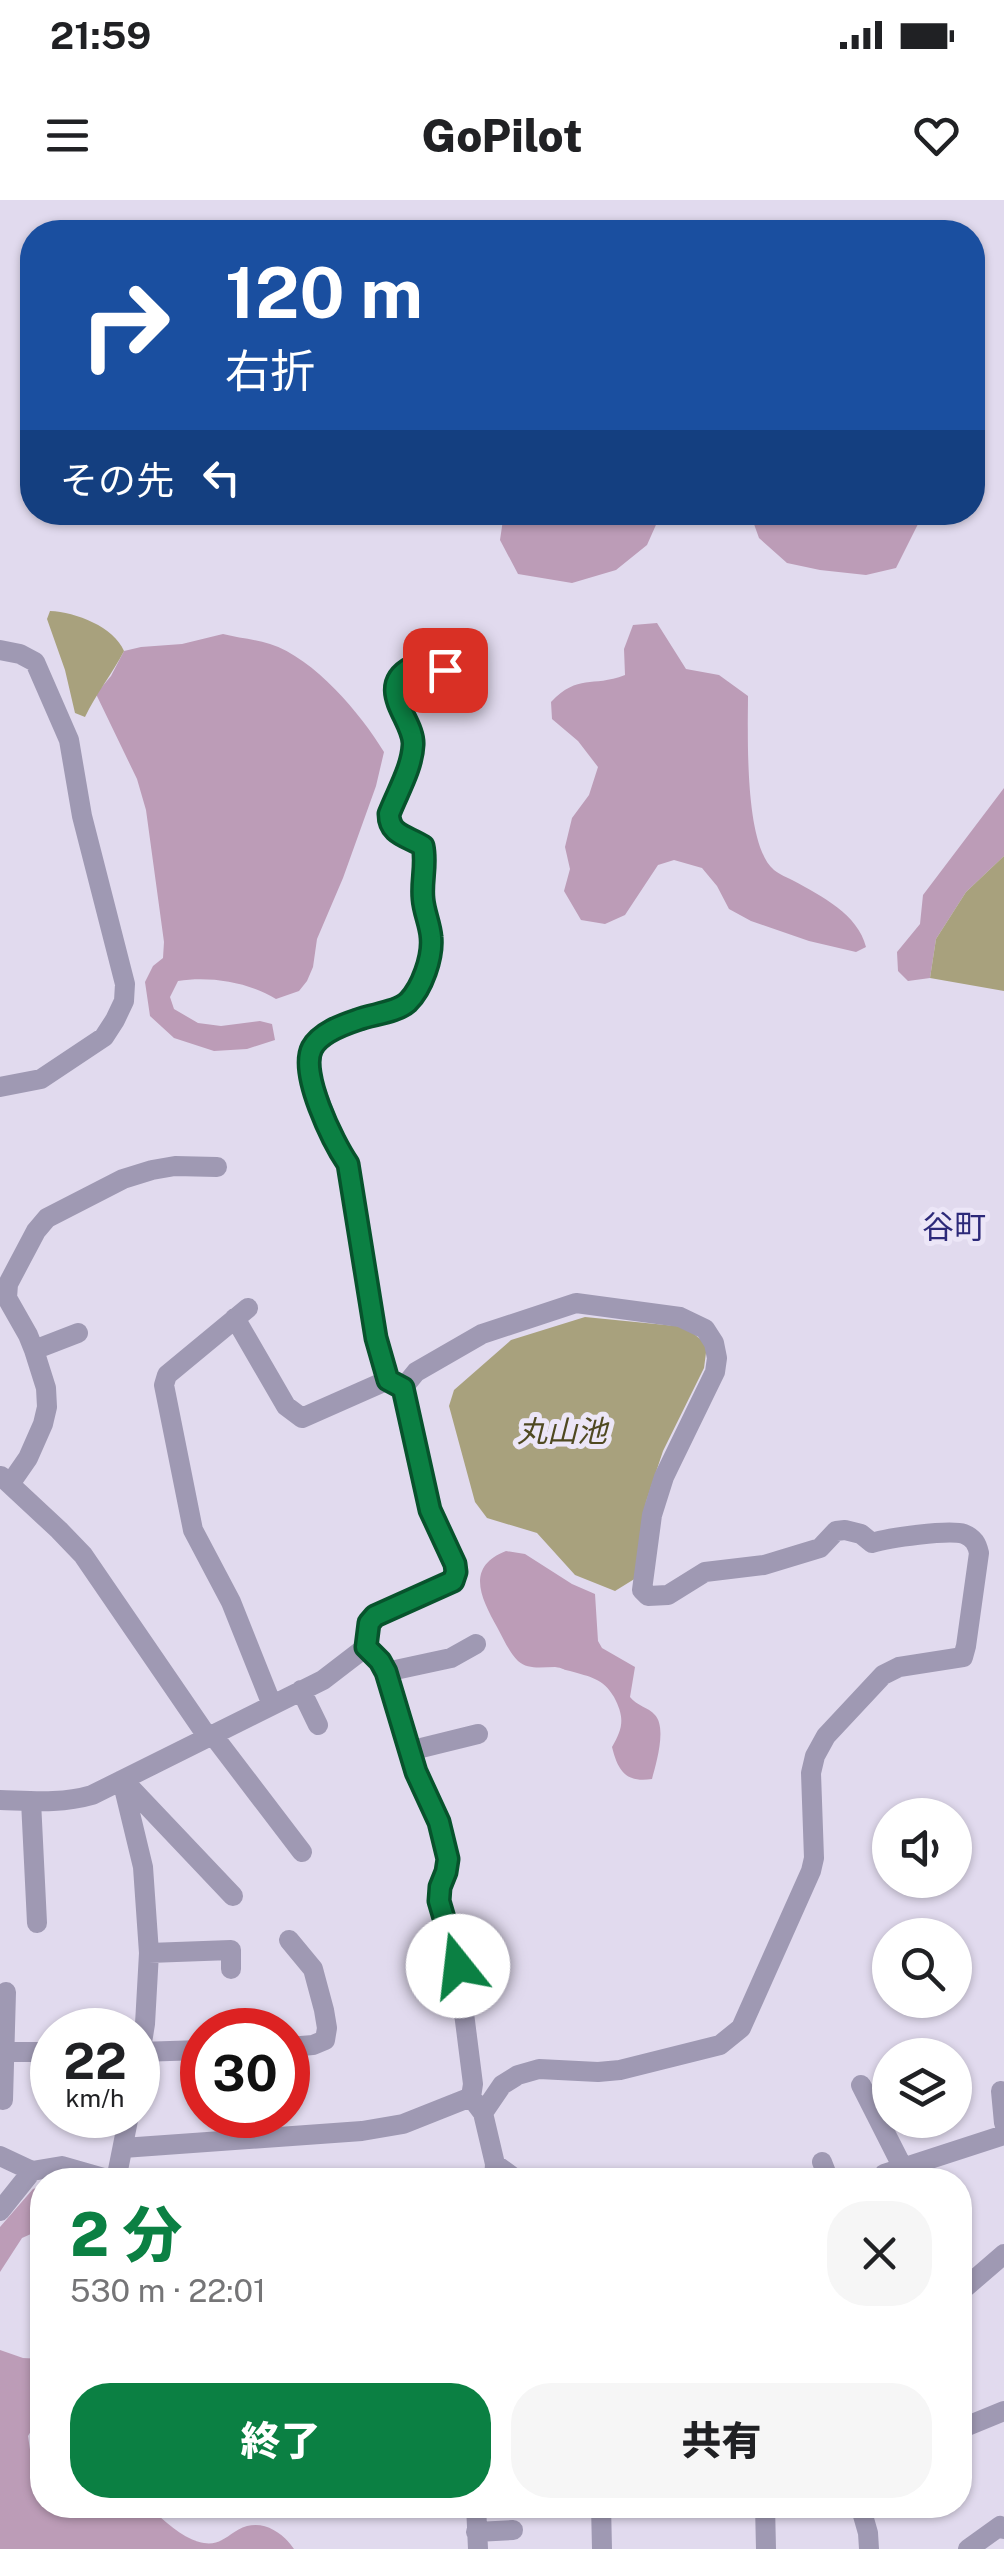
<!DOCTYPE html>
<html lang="ja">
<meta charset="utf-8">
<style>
:root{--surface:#fff;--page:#f6f6f6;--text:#202124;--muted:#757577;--accent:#0b8043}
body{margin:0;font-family:"Public Sans","Noto Sans JP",sans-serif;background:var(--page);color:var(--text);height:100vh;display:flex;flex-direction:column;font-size:38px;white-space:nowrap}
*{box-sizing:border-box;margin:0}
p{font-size:32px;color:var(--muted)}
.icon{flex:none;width:55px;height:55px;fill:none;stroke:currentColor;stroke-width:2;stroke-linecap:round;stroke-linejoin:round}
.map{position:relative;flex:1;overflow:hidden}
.sheet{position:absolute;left:30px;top:1968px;width:942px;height:350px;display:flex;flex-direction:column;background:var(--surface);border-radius:40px;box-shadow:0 2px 8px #0004}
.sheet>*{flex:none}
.banner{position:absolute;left:20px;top:20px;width:965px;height:305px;border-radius:40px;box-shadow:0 2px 8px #0004;background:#1a4fa0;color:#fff;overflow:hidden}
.buttons{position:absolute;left:872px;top:1598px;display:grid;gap:20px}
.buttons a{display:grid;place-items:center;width:100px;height:100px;border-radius:50%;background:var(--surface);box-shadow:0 2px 8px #0004;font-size:50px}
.speed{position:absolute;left:30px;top:1808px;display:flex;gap:20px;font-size:50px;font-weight:700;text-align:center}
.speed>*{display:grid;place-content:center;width:130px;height:130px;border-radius:50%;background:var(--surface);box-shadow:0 2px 8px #0004;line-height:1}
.speed small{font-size:25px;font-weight:400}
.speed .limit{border:15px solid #d22;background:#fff;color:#111}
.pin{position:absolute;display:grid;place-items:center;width:85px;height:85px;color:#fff;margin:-42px;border-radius:20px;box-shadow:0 5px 15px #0006}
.me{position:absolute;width:110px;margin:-55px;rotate:344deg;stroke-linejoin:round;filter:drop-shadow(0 0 8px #0008)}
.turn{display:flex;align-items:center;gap:35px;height:210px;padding:0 40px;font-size:45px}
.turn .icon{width:130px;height:130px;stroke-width:2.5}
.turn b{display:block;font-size:70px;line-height:85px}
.then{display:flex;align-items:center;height:95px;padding:0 40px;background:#0003;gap:20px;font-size:38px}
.round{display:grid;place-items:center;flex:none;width:105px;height:105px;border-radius:40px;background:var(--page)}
.headline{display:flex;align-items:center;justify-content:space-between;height:170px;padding:0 40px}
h1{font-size:60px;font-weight:800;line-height:75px;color:var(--accent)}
.cta{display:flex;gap:20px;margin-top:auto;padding:20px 40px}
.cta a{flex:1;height:115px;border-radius:40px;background:var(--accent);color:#fff;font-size:40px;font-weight:800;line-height:115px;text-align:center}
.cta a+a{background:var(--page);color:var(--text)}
.status{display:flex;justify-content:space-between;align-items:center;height:70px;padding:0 50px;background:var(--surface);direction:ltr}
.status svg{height:28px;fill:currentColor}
header{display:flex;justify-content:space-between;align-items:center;height:130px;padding:0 40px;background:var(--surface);font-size:45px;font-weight:800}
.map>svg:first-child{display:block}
.green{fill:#bc9cb7}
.water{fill:#a8a17d}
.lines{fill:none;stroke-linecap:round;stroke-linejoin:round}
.minor{stroke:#9f99b3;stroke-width:20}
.route-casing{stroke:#07532c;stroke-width:25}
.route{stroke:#0b8043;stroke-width:18}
.labels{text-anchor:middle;stroke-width:10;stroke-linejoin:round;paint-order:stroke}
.water-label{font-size:30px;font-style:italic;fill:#4f4921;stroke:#ece6f7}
.quarter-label{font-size:32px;fill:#2c2979;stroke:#ece6f7}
</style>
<div class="status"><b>21:59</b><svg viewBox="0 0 49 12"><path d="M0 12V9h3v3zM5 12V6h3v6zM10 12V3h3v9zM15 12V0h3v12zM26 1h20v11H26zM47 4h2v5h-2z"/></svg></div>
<header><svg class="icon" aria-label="menu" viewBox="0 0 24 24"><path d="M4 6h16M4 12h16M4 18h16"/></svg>GoPilot<svg class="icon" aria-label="heart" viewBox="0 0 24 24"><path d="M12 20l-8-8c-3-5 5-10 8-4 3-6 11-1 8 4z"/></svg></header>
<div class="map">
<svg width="1004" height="2349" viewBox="0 0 1004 2349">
<rect width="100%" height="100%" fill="#e1daee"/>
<path class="green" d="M 657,312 L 659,318 L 647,345 L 616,370 L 572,383 L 518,374 L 500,340 L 504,313 Z
M 750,313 L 750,312 L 933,313 L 918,324 L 896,368 L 866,375 L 820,370 L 787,363 L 759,338 Z
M 657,423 L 686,469 L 719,475 L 748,496 C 748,535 744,645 774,670 C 779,674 788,678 794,681 C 821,696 858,714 866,747 L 856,752 L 809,741 L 751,721 L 729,709 L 717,686 L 702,668 L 674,660 L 658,665 L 625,715 L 605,724 L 581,720 L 564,691 L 570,669 L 565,647 L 572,618 L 589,595 L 598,567 L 578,541 L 552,519 L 551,502 C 579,473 591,488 625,475 L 624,449 L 633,425 Z
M 223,434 C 238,438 255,439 270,444 C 314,458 361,514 384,552 L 376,586 L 343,678 L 317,739 L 313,767 L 307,781 L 299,791 L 276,799 C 248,782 210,776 178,781 L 170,797 L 174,809 L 198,823 L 221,826 L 260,821 L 272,824 L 275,840 L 247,849 L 214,851 L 174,838 L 150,816 L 145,782 L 153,766 L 163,758 L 164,742 L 146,610 L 137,579 L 96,494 L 111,476 L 124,451 L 141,447 L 182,444 Z
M 1004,588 L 1004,656 L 966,692 L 936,739 L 930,778 L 908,781 L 898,771 L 897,752 L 920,724 L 923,695 Z
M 506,1351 L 525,1354 L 572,1384 L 595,1394 L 598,1441 L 602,1448 L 635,1467 L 630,1497 C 637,1506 648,1507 655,1515 C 667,1528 656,1564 652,1579 C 626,1583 618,1571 612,1547 C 623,1528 625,1518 614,1497 C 603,1478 590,1477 570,1471 C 560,1469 564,1468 555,1467 C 542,1467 528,1470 518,1461 C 509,1452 503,1438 497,1427 C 481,1398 465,1367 506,1351 Z
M 42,1986 L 42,2029 L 22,2038 L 0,2072 L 0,2027 L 33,1989 Z
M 0,2150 L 23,2158 L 42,2159 L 42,2213 L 28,2236 L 33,2270 L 42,2275 L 42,2305 L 150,2305 L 150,2309 C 166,2321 183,2340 204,2343 C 223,2346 230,2331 247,2326 C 266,2321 284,2334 294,2349 L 0,2349 Z"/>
<path class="water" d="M 50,411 C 76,412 114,427 124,451 C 112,474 96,494 85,517 L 75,513 L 65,470 L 47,419 Z
M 1004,656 L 1004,791 L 930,778 L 936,739 L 966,692 Z
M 585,1117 L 686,1127 L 707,1145 L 704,1168 L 663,1251 L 646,1302 L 636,1378 L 615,1391 L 575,1375 L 537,1333 L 487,1318 L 475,1302 L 449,1206 L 454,1190 L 511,1140 Z"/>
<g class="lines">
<path class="minor" d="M 0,450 L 20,454 L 35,462 L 69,540 L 82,616 L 125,784 L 124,801 L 115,820 L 104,837 L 41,879 L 0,887
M 248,1108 L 167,1175 L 164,1185 L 193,1330 L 231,1402 L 272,1505
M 235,1118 L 286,1206 L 302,1218 L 388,1180
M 34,1150 L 78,1133
M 403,1188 L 416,1172 L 482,1134 L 576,1103 L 680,1117 L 705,1129 L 714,1143 L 717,1158 L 715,1172 L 664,1277 L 652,1315 L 642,1390 L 648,1396 L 668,1395 L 705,1372 L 764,1365 L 820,1348 L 836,1331 L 845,1330 L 861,1334 L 872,1343 C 888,1338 949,1329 964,1334 C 974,1338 977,1344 979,1353 L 966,1446 L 963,1457 L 899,1467 L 883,1475 L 826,1536 L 815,1556 L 811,1573 L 814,1658 L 811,1671 L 741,1828 L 720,1845 L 620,1870 L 598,1872 L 539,1869 L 518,1875 L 502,1885 L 483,1913
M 1,1276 L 59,1330 L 83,1355 L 207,1536
M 10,1284 L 28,1258 L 43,1224 L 47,1207 L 46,1188 L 34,1150 L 28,1135 L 7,1098 L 8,1084 L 36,1031 L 47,1018 L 123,979 L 152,970 L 175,966 L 217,967
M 366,1447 L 380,1461 L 386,1472 L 409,1551 L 439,1622 L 447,1659 L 446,1672 L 440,1687 L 439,1701 L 458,1766 L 473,1884 L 471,1897 L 483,1913 L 495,1964 L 494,1980
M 386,1472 L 451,1458 L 476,1444
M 301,1490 L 318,1525
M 212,1534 L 302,1652
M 409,1551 L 478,1534
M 122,1580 L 143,1667 L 149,1753 L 145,1824 L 138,1867
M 124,1581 L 233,1696
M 0,1600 C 32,1601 61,1604 92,1595 L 323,1480 L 366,1447 L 369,1423 L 375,1416 L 453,1381 L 456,1372 L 455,1364 L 430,1310 L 403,1188 L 388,1180 L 376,1138 L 348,963 L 336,945 L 310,874 C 304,833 345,823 377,814 C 387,811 399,809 407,803 C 421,790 433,758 432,738 C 431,725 424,713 423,700 C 421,681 427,664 423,645 C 407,637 389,635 389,614 C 397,593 412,568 413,546 C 415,520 373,488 412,467 L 431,471 L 445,470 L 474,461
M 31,1601 L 37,1723
M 149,1753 L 231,1750 L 231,1769
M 288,1847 L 288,1883
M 289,1847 L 313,1845 L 325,1840 L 327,1828 L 324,1810 L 313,1769 L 289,1740
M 6,1852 L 52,1852
M 138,1852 L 202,1850
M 861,1885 L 903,1968
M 1001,1891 L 1004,1923
M 3,1900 L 6,1792
M 123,1948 L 362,1931 L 403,1924 L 471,1897
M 0,1956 L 32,1971
M 822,1962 L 829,1980
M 495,1964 L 517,1980
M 884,1974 L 1004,1935
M 116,1980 L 129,1915
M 0,2011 L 32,1971 L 62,1966 L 111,1980
M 960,2092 L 1004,2054
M 960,2229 L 1004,2211
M 476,2305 L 478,2349
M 601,2305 L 602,2349
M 765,2305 L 766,2349
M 860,2305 L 868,2333 L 869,2349
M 476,2332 L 513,2330
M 968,2349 L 1000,2326 L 1004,2329"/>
</g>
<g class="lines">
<defs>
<path id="route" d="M 445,470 L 431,472 L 412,467 C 373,488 415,520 413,545 C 412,568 397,593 389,614 C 389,635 407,636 423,646 C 427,664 421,681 423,699 C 424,712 430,724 431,737 C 433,757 422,788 408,802 C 396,813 372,814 357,820 C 342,825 320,833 312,848 C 299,873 333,942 348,964 L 376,1138 L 388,1180 L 403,1188 L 430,1310 L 455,1364 L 456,1372 L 453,1381 L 375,1416 L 369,1423 L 366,1447 L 380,1461 L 386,1472 L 416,1572 L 439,1622 L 448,1659 L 446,1672 L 440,1687 L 439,1701 L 458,1766"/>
</defs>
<use href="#route" class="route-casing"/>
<use href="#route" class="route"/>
</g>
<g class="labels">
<g class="water-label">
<text x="562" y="1242">丸山池</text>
</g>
<g class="quarter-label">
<text x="954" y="1038">谷町</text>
</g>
</g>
</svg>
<div class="buttons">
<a><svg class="icon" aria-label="sound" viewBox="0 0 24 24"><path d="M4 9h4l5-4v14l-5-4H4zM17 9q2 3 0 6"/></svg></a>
<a><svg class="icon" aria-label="search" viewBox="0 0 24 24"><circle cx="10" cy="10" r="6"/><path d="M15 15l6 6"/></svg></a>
<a><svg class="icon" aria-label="layers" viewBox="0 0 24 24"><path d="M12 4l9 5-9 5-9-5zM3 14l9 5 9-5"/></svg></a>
</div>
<div class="speed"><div>22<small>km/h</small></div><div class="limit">30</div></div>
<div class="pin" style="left:445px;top:470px;background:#d93025"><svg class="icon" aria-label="arrive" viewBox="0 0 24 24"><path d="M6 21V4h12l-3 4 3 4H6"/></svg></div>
<svg class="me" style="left:458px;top:1766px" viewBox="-20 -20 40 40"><circle r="19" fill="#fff"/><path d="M0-13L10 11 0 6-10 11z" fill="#0b8043"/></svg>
<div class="banner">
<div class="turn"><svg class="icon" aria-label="right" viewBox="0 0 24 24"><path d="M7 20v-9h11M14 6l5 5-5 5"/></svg><div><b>120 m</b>右折</div></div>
<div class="then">その先<svg class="icon" aria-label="left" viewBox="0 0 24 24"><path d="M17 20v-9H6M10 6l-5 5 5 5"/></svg></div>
</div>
<section class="sheet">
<div class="headline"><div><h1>2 分</h1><p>530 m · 22:01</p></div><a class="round"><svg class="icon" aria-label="close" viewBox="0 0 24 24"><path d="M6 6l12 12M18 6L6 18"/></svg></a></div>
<div class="cta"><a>終了</a><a>共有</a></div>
</section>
</div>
